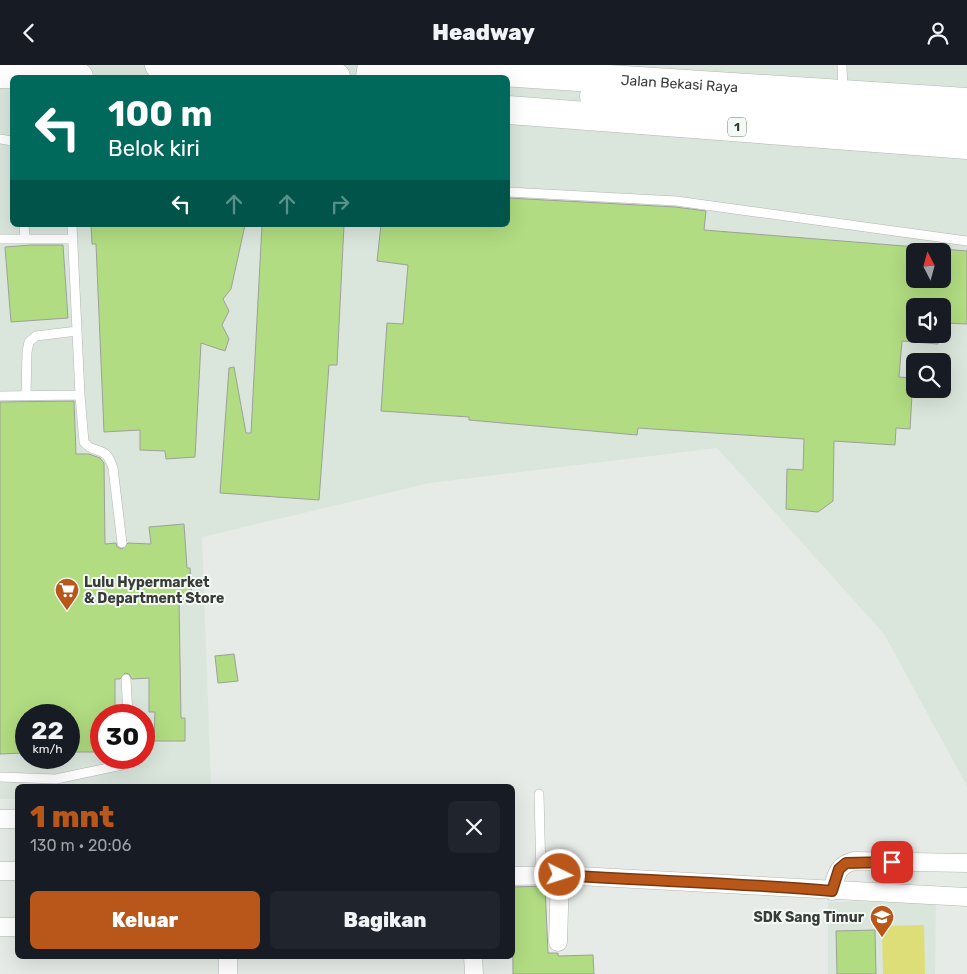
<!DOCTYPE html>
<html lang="id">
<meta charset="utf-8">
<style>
:root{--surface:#171b24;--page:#20242c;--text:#f1f3f6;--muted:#9ea1a6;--accent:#b9571a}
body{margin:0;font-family:Rubik,sans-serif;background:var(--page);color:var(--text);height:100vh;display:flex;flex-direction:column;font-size:19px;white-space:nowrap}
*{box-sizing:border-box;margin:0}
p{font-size:16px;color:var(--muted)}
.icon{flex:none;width:28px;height:28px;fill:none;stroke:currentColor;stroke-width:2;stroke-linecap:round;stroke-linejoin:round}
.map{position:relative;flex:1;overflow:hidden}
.details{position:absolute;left:15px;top:719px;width:500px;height:175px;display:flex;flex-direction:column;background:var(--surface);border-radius:8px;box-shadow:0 5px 20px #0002}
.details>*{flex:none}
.banner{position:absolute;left:10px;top:10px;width:500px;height:152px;border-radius:8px;box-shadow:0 5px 20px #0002;background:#00695c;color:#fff;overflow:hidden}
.needle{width:32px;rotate:354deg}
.tools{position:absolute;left:906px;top:178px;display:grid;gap:10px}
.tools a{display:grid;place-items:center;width:45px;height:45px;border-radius:8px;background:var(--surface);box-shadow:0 5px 20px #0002;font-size:25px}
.speed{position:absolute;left:15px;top:639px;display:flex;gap:10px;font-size:25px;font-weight:700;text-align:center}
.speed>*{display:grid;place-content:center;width:65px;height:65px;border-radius:50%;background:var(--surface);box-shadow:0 5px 20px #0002;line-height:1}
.speed small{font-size:12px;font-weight:400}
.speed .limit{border:8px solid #d22;background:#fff;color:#111}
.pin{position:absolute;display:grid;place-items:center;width:42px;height:42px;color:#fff;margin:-21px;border-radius:10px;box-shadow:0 2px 8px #0006}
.me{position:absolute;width:55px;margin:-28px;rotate:94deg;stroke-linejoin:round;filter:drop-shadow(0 0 4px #0008)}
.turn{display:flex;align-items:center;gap:18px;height:105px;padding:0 15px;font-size:22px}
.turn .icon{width:65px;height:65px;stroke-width:2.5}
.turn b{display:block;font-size:35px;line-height:42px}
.lanes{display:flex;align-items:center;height:48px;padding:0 15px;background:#0003;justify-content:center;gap:25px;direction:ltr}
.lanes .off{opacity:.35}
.round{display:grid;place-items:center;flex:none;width:52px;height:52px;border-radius:8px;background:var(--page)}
.headline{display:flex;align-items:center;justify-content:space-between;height:85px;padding:0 15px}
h1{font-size:30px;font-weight:800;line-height:38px;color:var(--accent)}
.action{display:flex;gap:10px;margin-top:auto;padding:10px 15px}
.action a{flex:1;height:58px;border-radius:8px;background:var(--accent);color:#fff;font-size:20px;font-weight:800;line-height:58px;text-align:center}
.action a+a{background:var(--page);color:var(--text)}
header{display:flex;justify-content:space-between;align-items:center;height:65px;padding:0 15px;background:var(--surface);font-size:22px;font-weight:800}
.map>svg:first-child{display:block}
.built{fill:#dae6db;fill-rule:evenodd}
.green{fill:#dede79}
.building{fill:#b1dc81;stroke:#9da09a;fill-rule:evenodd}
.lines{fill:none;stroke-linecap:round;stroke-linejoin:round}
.lane-casing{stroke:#b2b7b3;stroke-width:10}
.street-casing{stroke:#b2b7b3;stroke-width:19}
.highway-casing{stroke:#b2b7b3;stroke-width:29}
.lane{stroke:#fff;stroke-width:9}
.street{stroke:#fff;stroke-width:18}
.highway{stroke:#fff;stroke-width:28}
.route-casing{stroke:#783911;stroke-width:12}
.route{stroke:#b9571a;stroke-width:9}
.labels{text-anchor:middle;stroke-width:4;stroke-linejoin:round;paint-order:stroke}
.shield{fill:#f3f9f4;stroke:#717471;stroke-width:1}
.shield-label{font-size:12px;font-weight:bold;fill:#393b39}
.street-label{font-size:14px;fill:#393b39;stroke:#f3f9f4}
.poi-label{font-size:14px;font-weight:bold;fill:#393b39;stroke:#f3f9f4;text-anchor:start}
</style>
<header><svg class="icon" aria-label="back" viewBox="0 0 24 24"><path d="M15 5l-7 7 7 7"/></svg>Headway<svg class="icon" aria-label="person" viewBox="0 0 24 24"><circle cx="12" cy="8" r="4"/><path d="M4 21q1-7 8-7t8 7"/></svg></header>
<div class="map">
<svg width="967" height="909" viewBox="0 0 967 909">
<rect width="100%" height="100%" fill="#e6ebe7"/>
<path class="built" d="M 0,0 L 967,0 L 967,721 L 884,569 L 717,383 L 430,418 L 202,472 L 211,721 L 18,721 L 17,734 L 0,734 ZM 12,12 L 508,12 L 508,160 L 12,160 ZM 915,186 L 942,186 L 942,214 L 915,214 ZM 915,241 L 942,241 L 942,269 L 915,269 ZM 915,296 L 942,296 L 942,324 L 915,324 ZM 26,650 L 69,650 L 69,692 L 26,692 ZM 101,650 L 144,650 L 144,692 L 101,692 Z
M 936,835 L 935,909 L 828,909 L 828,837 Z"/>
<path class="green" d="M 924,860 L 925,909 L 883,909 L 882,861 Z"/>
<path class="building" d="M 508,133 L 675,142 L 706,146 L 704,165 L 967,186 L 967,259 L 942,258 L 942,241 L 915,241 L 915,269 L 939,269 L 938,279 L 902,276 L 899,312 L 913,313 L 910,364 L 896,363 L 895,380 L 834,376 L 833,436 L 818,447 L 786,444 L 787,404 L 803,405 L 804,374 L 638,363 L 637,370 L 469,355 L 469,352 L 381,346 L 387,258 L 403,259 L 408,200 L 377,196 L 381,160 L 508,160 ZM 915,186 L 942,186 L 942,214 L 915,214 Z
M 91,160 L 245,160 L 231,224 L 223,234 L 229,246 L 222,260 L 229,274 L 225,286 L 201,278 L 195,392 L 166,394 L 165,386 L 140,385 L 140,365 L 104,367 L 96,179 L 92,179 Z
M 262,160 L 344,160 L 337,300 L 329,300 L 319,435 L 220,428 L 229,303 L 234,302 L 246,368 L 251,368 Z
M 31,180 L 63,180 L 68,253 L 11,257 L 5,182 Z
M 74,336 L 76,389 L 89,389 L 100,393 L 104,398 L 105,479 L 116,478 L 117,482 L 122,484 L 128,478 L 151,479 L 149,462 L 184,459 L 187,503 L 190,503 L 192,534 L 179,535 L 181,653 L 185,653 L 185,676 L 154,676 L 155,647 L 149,647 L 149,613 L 132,614 L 129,609 L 125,608 L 120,614 L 115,614 L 115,650 L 101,650 L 101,680 L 94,680 L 94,687 L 69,687 L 69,650 L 26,650 L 26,688 L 0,689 L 0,337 Z
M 234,589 L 238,616 L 218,618 L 215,591 Z
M 545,821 L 548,888 L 558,888 L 558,891 L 593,890 L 594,909 L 513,909 L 512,822 Z
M 875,865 L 876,909 L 837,909 L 836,866 Z"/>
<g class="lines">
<defs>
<path id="lane" d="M 842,0 L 843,25
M 0,74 L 12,76
M 508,127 L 676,136 L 967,176
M 24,160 L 25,173
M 72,160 L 80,330 L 84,377 C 95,391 105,378 113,403 L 122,478
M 0,174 L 73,174
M 26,330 L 27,287 L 29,277 L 36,271 L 77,266
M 0,331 L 80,330
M 126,614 L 128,650
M 0,712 L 56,714 L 122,700 L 127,692
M 539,729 L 541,810"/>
<path id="street" d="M 0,754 L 18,754
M 0,806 L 18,806
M 512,811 L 560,810 L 967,832
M 832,826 C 836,811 837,800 854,796 L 967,798
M 0,862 L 18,862
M 558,877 L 560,810
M 473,891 L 474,909
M 228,909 L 228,891"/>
<g id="highway">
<path d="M 159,0 L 336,12"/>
<path id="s1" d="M 391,0 L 967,37"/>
<path d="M 0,9 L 79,12"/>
<path d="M 370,12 L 372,0"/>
<path d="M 594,31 L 967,58"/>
<path d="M 508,45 L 967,80"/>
</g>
</defs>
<use href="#lane" class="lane-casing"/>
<use href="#street" class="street-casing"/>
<use href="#highway" class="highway-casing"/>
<use href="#lane" class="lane"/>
<use href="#street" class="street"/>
<use href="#highway" class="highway"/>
</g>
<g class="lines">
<defs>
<path id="route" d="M 560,810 C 651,816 742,818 832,826 L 839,804 L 846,798 L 892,797"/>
</defs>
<use href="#route" class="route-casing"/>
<use href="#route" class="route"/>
</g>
<defs>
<symbol id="supermarket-pin" viewBox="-11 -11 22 30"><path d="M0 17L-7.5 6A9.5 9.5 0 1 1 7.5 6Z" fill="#b9571a" stroke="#f3f9f4"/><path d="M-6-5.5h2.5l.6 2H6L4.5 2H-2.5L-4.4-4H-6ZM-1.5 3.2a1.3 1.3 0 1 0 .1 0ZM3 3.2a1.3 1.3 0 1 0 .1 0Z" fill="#fff"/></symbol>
<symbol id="school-pin" viewBox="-11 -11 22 30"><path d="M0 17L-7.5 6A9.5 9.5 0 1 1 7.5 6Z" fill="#b9571a" stroke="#f3f9f4"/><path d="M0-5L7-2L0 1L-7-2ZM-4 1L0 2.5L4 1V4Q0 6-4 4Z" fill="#fff"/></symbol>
</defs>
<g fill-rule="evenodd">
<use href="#supermarket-pin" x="53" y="511" width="28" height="38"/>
<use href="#school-pin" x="868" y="838" width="28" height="38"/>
</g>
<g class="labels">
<rect class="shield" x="728" y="52.5" width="18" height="19" rx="4"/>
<g class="shield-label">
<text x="737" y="66">1</text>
</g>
<g class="street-label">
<text dy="5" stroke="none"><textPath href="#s1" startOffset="289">Jalan Bekasi Raya</textPath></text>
</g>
<g class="poi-label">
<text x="84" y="522">Lulu Hypermarket<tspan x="84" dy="16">&amp; Department Store</tspan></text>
<text x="864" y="857" text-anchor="end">SDK Sang Timur</text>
</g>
</g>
</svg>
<div class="tools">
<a><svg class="needle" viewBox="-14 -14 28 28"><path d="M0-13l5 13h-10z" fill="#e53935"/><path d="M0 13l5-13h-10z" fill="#9ea1a6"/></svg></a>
<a><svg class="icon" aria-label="sound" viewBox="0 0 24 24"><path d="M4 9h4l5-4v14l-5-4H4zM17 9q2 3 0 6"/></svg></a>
<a><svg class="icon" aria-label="search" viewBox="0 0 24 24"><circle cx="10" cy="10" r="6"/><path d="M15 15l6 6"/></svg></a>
</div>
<div class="speed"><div>22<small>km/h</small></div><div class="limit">30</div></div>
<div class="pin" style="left:892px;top:797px;background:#d93025"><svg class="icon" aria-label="arrive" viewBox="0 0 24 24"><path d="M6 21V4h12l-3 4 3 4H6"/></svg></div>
<svg class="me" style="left:560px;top:810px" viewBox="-20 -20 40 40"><circle r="17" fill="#b9571a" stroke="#fff" stroke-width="3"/><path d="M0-11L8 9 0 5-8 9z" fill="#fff"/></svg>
<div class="banner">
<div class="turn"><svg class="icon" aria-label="left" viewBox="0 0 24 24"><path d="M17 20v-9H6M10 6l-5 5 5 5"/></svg><div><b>100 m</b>Belok kiri</div></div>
<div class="lanes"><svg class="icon" aria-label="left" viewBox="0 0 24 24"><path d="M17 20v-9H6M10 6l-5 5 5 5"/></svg><svg class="icon off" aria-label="ahead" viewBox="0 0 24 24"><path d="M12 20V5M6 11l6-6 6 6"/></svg><svg class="icon off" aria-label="ahead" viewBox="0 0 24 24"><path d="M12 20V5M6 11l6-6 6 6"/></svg><svg class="icon off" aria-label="right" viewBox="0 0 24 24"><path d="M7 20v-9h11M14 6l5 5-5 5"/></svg></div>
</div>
<section class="details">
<div class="headline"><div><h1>1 mnt</h1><p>130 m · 20:06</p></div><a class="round"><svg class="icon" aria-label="close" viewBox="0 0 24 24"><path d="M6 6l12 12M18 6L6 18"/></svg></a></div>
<div class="action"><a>Keluar</a><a>Bagikan</a></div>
</section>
</div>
